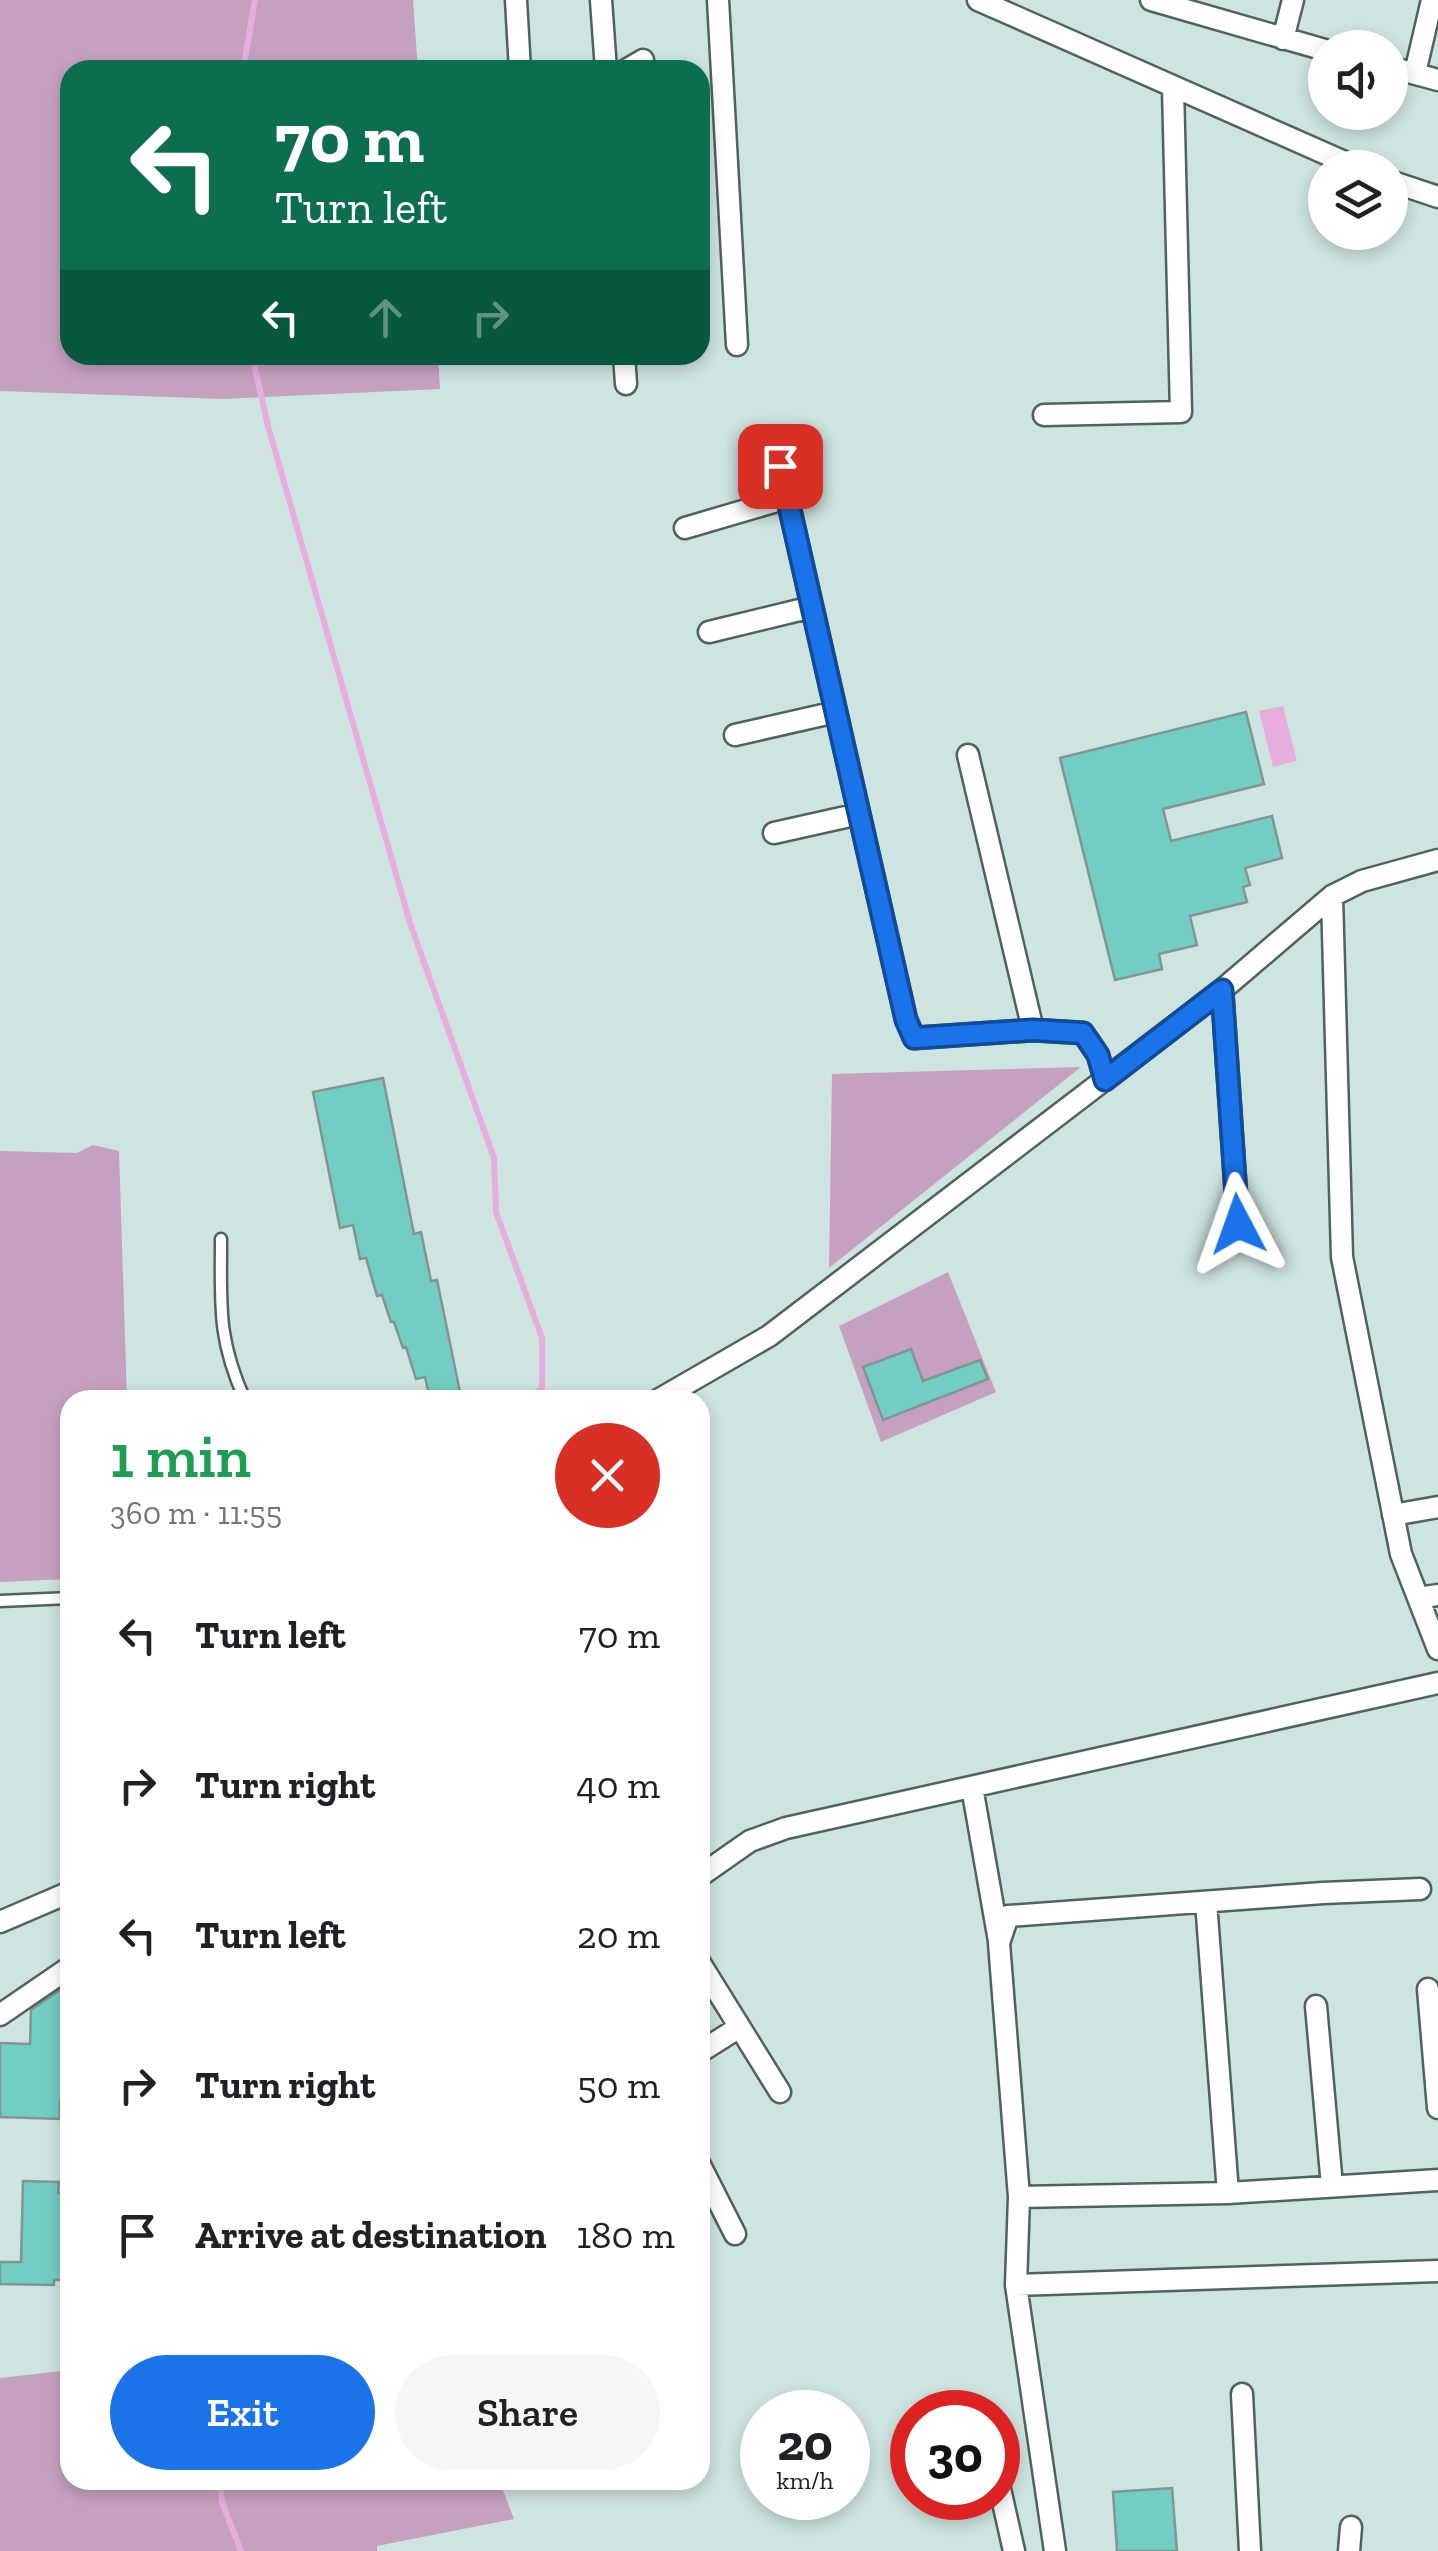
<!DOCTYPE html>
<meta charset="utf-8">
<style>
:root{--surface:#fff;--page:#f6f6f6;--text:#202124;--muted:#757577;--accent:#1a73e8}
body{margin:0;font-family:"Zilla Slab",serif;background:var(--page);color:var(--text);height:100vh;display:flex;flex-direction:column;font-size:38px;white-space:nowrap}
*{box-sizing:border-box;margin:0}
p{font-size:32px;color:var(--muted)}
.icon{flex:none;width:55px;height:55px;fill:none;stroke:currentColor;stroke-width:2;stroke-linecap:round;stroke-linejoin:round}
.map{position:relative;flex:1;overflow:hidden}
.drawer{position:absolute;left:60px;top:1390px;width:650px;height:1100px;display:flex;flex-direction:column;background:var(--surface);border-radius:30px;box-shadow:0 5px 15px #0003}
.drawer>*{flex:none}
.hud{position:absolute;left:60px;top:60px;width:650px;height:305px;border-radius:30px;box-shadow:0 5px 15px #0003;background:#0b6e4f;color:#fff;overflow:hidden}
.fabs{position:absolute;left:1308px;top:30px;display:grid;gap:20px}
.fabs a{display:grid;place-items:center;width:100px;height:100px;border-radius:50%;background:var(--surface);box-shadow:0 5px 15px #0003;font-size:50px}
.speed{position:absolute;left:740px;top:2390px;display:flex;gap:20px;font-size:50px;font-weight:700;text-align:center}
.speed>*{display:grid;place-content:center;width:130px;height:130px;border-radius:50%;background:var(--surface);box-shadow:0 5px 15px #0003;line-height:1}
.speed small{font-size:25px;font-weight:400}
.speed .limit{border:15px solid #d22;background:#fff;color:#111}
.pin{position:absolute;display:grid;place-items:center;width:85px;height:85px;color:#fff;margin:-42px;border-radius:20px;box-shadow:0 5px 15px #0006}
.me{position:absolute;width:110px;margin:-55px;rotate:356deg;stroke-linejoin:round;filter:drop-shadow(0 0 8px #0008)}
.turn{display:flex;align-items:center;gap:35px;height:210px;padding:0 50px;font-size:45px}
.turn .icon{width:130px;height:130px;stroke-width:2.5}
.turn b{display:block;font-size:70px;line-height:85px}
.lanes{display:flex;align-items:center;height:95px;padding:0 50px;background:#0003;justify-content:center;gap:50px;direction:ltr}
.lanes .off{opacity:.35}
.round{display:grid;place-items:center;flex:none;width:105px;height:105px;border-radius:52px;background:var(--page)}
.headline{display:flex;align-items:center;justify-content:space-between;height:170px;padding:0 50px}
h1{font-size:60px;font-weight:600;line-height:75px;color:#1e9e55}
.cta{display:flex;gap:20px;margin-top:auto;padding:20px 50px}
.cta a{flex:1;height:115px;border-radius:60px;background:var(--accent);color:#fff;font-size:40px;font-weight:600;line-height:115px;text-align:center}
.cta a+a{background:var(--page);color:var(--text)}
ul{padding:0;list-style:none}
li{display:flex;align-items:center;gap:30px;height:150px;padding:0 50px}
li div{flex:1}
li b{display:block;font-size:38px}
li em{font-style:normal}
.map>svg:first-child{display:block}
.green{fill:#c6a1bf}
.water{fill:#e7aedd}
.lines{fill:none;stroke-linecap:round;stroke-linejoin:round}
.stream{stroke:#e7aedd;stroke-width:6}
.building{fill:#72cec2;stroke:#819592;stroke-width:2.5}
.service-casing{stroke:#4f625f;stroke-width:15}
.minor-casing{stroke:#4f625f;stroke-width:25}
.service{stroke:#fff;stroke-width:10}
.minor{stroke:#fff;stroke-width:20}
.route-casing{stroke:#114b97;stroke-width:25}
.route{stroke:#1a73e8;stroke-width:18}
</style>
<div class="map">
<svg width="1438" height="2551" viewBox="0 0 1438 2551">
<rect width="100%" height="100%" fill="#cee4e1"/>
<path class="green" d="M 0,0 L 413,0 L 418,70 L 70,70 L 70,355 L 438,355 L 440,389 L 223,399 L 0,391 Z
M 1081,1067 L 829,1268 L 832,1074 Z
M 93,1145 L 119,1151 L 127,1400 L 70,1400 L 70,1579 L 0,1582 L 0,1151 L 77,1153 Z
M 948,1272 L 996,1392 L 881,1442 L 839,1326 Z
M 70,2370 L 70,2480 L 499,2480 L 514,2519 L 377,2546 L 377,2551 L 0,2551 L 0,2378 Z"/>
<path class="water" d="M 1283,706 L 1297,761 L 1273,767 L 1259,711 Z"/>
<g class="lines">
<path class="stream" d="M 243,70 L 255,0
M 252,355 L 268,426 L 410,923 L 494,1158 L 496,1212 L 542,1338 L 542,1388 L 527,1400
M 220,2480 L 222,2502 L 241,2551"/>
</g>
<path class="building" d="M 1246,712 L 1264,784 L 1163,809 L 1171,841 L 1272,816 L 1282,858 L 1245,868 L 1250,885 L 1243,887 L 1247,902 L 1190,916 L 1197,945 L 1159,954 L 1162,969 L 1115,980 L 1060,758 Z
M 383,1078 L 414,1234 L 421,1232 L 431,1281 L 437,1280 L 461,1397 L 430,1400 L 425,1377 L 416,1379 L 406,1347 L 403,1348 L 394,1322 L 391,1322 L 382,1295 L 377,1296 L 366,1258 L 360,1259 L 353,1225 L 340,1228 L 313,1092 Z
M 911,1349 L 923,1381 L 980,1360 L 988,1379 L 883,1420 L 863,1367 Z
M 63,1988 L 63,2000 L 70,2000 L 70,2094 L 68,2101 L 60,2101 L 60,2119 L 0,2117 L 0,2043 L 30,2044 L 31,2010 Z
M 23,2181 L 59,2182 L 58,2193 L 64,2193 L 64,2204 L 70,2204 L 70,2280 L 54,2280 L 54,2285 L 0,2284 L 0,2262 L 21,2262 Z
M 1172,2488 L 1177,2551 L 1117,2551 L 1113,2492 Z"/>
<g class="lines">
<defs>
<path id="service" d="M 221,1239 C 221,1305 217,1338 245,1400
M 0,1601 L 70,1598"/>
<path id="minor" d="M 516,0 L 520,70
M 601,0 L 606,70
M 718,0 L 737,345
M 978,0 L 1358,168
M 1151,0 L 1325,50
M 1283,39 L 1293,0
M 1390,67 L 1438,80
M 626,70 L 643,60
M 1415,73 L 1432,0
M 1390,181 L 1438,197
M 624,355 L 626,384
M 1044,415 L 1181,412 L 1173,88
M 780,465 L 906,1019 L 914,1038 L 1033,1030
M 685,528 L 787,498
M 709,632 L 812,607
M 735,735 L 836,712
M 968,755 L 1033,1030 L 1083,1033 L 1098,1055 L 1105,1080
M 774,833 L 859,814
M 1332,896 L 1342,1257 L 1401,1554 L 1438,1649
M 1222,990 L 1238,1224
M 658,1400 L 769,1336 L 1222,990 L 1332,896 L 1362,881 L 1438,860
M 1393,1515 L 1438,1507
M 1418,1598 L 1438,1595
M 972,1787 L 999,1941
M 700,1876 L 750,1841 L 786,1828 L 1438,1683
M 1206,1902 L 1228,2193
M 0,1922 L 70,1892
M 700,1963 L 780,2092
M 1428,1989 L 1438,2108
M 1316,2006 L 1332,2186
M 0,2015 L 70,1967
M 700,2052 L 738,2028
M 700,2165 L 735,2234
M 1019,2197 L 1228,2193 L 1438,2180
M 1016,2285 L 1438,2271
M 1242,2394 L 1250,2551
M 998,2480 L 1014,2551
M 1055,2551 L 1016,2285 L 1019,2197 L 999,1943 L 1008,1916 L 1323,1893 L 1420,1889
M 1349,2551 L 1351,2527"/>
</defs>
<use href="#service" class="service-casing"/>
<use href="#minor" class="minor-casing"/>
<use href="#service" class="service"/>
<use href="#minor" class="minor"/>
</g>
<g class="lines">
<defs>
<path id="route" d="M 780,466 L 906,1020 L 914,1038 L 1033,1030 L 1083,1033 L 1098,1055 L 1105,1080 L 1222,990 L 1238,1224"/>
</defs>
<use href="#route" class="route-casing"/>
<use href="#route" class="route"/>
</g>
</svg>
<div class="fabs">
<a><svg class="icon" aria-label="sound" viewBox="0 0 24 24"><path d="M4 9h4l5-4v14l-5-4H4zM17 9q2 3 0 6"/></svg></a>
<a><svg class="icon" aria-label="layers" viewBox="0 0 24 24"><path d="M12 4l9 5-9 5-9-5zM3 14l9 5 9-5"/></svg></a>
</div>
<div class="speed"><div>20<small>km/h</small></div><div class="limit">30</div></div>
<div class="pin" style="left:780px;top:466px;background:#d93025"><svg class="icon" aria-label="arrive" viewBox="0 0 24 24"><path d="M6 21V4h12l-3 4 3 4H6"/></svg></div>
<svg class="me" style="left:1238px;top:1224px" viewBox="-20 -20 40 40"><path d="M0-17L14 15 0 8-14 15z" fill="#1a73e8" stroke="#fff" stroke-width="4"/></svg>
<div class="hud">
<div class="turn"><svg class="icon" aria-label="left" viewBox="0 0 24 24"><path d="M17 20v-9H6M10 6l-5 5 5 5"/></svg><div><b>70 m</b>Turn left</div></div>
<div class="lanes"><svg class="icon" aria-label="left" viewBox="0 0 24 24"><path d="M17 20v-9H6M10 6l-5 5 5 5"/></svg><svg class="icon off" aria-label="ahead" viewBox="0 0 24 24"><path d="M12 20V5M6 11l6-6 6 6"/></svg><svg class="icon off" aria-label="right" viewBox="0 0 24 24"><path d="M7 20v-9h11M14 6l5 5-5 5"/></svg></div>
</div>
<section class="drawer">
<div class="headline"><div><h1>1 min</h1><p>360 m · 11:55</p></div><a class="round" style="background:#d93025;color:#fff"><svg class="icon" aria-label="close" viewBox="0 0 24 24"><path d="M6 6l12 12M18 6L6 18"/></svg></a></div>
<ul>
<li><svg class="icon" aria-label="left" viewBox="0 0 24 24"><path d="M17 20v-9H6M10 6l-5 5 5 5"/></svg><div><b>Turn left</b></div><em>70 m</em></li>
<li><svg class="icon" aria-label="right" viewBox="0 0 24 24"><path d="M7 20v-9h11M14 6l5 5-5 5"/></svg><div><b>Turn right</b></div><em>40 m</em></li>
<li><svg class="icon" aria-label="left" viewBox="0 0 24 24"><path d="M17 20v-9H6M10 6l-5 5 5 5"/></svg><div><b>Turn left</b></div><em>20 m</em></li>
<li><svg class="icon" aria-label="right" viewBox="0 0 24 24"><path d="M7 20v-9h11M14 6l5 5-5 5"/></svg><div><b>Turn right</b></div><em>50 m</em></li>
<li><svg class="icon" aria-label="arrive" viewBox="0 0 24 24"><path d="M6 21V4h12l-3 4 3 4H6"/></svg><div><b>Arrive at destination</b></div><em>180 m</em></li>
</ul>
<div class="cta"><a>Exit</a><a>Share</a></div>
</section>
</div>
